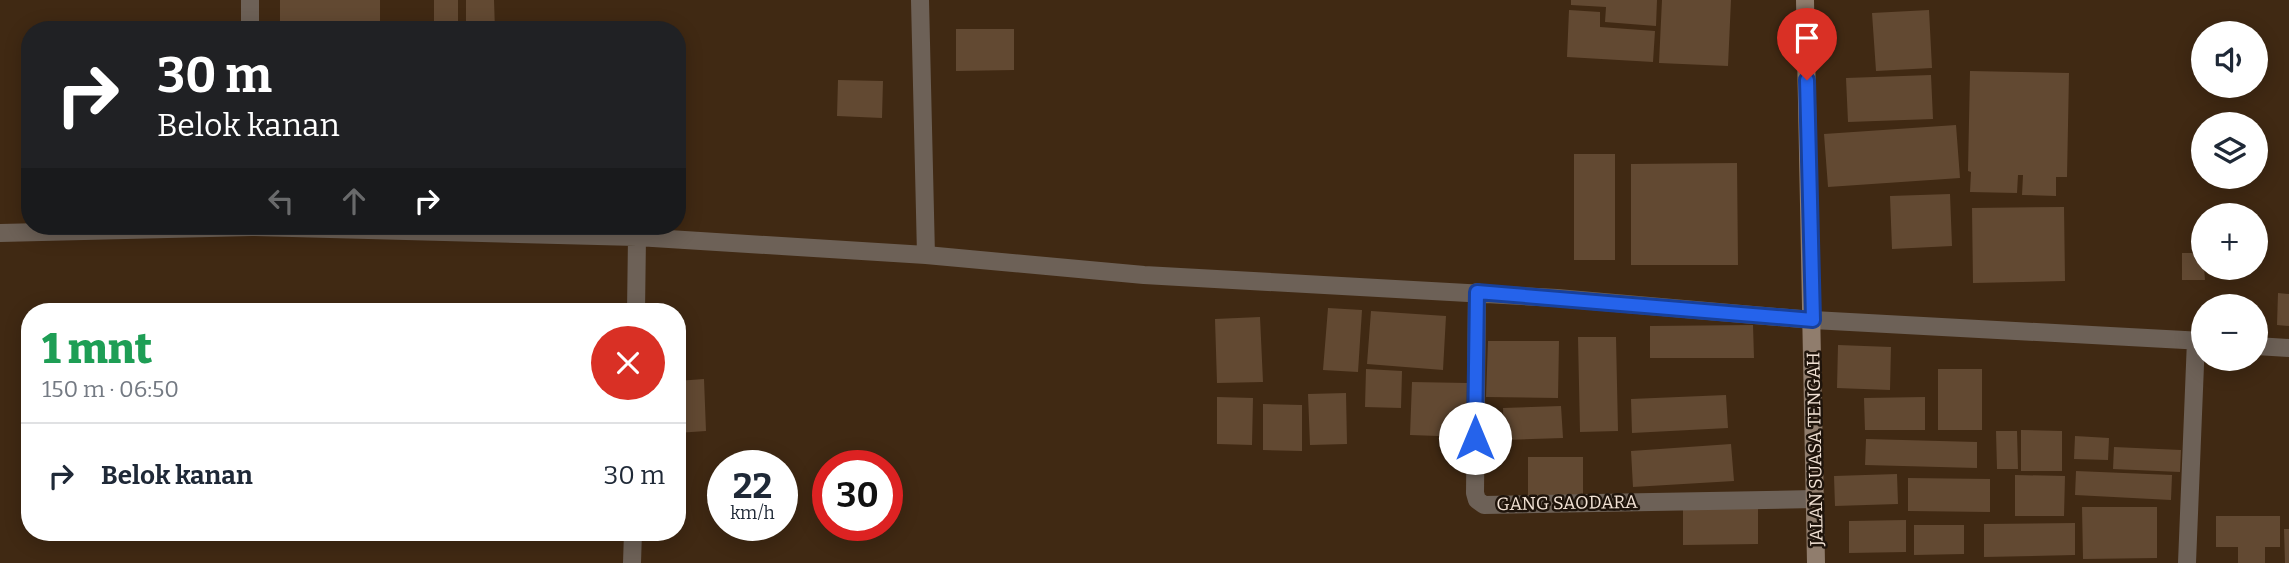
<!DOCTYPE html>
<html lang="id">
<meta charset="utf-8">
<style>
:root{--surface:#fff;--page:#f2f2f3;--text:#1f2937;--muted:#747a83;--line:#e0e1e3}
body{margin:0;font-family:Bitter,serif;background:var(--page);color:var(--text);height:100vh;display:flex;flex-direction:column;font-size:26px;white-space:nowrap}
*{box-sizing:border-box;margin:0}
p{font-size:23px;color:var(--muted)}
.icon{flex:none;width:38px;height:38px;fill:none;stroke:currentColor;stroke-width:2;stroke-linecap:round;stroke-linejoin:round}
.map{position:relative;flex:1;overflow:hidden}
.side{position:absolute;left:21px;top:303px;width:665px;height:238px;display:flex;flex-direction:column;background:var(--surface);border-radius:28px;box-shadow:0 4px 18px #0003}
.side>*{flex:none}
.top-card{position:absolute;left:21px;top:21px;width:665px;height:214px;border-radius:28px;box-shadow:0 4px 18px #0003;background:#202124;color:#fff;overflow:hidden}
.fabs{position:absolute;left:2191px;top:21px;display:grid;gap:14px}
.fabs a{display:grid;place-items:center;width:77px;height:77px;border-radius:50%;background:var(--surface);box-shadow:0 4px 18px #0003;font-size:35px}
.speed{position:absolute;left:707px;top:450px;display:flex;gap:14px;font-size:35px;font-weight:700;text-align:center}
.speed>*{display:grid;place-content:center;width:91px;height:91px;border-radius:50%;background:var(--surface);box-shadow:0 4px 18px #0003;line-height:1}
.speed small{font-size:18px;font-weight:400}
.speed .limit{border:10px solid #d22;background:#fff;color:#111}
.pin{position:absolute;display:grid;place-items:center;width:60px;height:60px;color:#fff;margin:-72px -30px;border-radius:50% 50% 50% 0;rotate:-45deg;box-shadow:0 0 7px #0007}
.pin .icon{rotate:45deg}
.me{position:absolute;width:77px;margin:-38px;rotate:0deg;stroke-linejoin:round;filter:drop-shadow(0 0 5px #0008)}
.turn{display:flex;align-items:center;gap:24px;height:147px;padding:0 21px;font-size:32px}
.turn .icon{width:91px;height:91px;stroke-width:2.5}
.turn b{display:block;font-size:49px;line-height:60px}
.lanes{display:flex;align-items:center;height:66px;padding:0 21px;background:#0003;justify-content:center;gap:35px;direction:ltr}
.lanes .off{opacity:.35}
.round{display:grid;place-items:center;flex:none;width:74px;height:74px;border-radius:37px;background:var(--page)}
.head{display:flex;align-items:center;justify-content:space-between;height:119px;padding:0 21px}
h1{font-size:42px;font-weight:800;line-height:52px;color:#1e9e55}
ul{padding:0;list-style:none}
li{display:flex;align-items:center;gap:21px;height:105px;padding:0 21px;border-top:2px solid var(--line)}
li div{flex:1}
li b{display:block;font-size:26px}
li em{font-style:normal}
.map>svg:first-child{display:block}
.building{fill:#624932}
.lines{fill:none;stroke-linecap:round;stroke-linejoin:round}
.street{stroke:#6d6157;stroke-width:18}
.secondary{stroke:#907d6d;stroke-width:18}
.route-casing{stroke:#184099;stroke-width:18}
.route{stroke:#2563eb;stroke-width:12}
.labels{text-anchor:middle;stroke-width:5;stroke-linejoin:round;paint-order:stroke}
.street-label{font-size:18px;fill:#f3e3d6;stroke:#1f140b}
</style>
<div class="map">
<svg width="2289" height="563" viewBox="0 0 2289 563">
<rect width="100%" height="100%" fill="#402913"/>
<path class="building" d="M 280,0 L 380,0 L 380,30 L 280,30 Z
M 434,0 L 458,0 L 458,30 L 434,30 Z
M 466,0 L 494,0 L 495,30 L 466,30 Z
M 1571,0 L 1657,0 L 1656,26 L 1605,22 L 1606,7 L 1571,5 Z
M 1662,0 L 1731,0 L 1728,66 L 1659,63 Z
M 1569,10 L 1600,12 L 1600,27 L 1655,31 L 1653,62 L 1567,57 Z
M 1929,10 L 1932,68 L 1876,71 L 1872,13 Z
M 956,29 L 1014,29 L 1014,70 L 956,71 Z
M 1970,71 L 2069,73 L 2067,177 L 2056,177 L 2056,196 L 2022,195 L 2023,175 L 2018,175 L 2017,193 L 1970,192 L 1971,172 L 1968,171 Z
M 1931,75 L 1933,119 L 1848,122 L 1846,78 Z
M 838,80 L 883,81 L 882,118 L 837,116 Z
M 1956,125 L 1960,178 L 1828,187 L 1824,134 Z
M 1574,154 L 1615,154 L 1615,260 L 1574,260 Z
M 1737,163 L 1738,265 L 1631,265 L 1631,164 Z
M 1950,194 L 1952,246 L 1892,249 L 1890,196 Z
M 2064,207 L 2065,281 L 1973,283 L 1972,208 Z
M 2182,253 L 2203,253 L 2205,280 L 2182,280 Z
M 2278,293 L 2289,294 L 2289,326 L 2277,325 Z
M 1328,308 L 1362,310 L 1358,372 L 1323,370 Z
M 1371,311 L 1446,316 L 1443,370 L 1367,364 Z
M 1260,317 L 1263,382 L 1217,383 L 1215,319 Z
M 1753,325 L 1754,358 L 1650,358 L 1650,326 Z
M 1578,337 L 1616,337 L 1618,431 L 1580,432 Z
M 1488,341 L 1559,341 L 1558,398 L 1486,397 Z
M 1838,345 L 1891,347 L 1890,390 L 1837,388 Z
M 1366,369 L 1402,371 L 1401,408 L 1365,407 Z
M 1938,369 L 1982,369 L 1982,430 L 1938,430 Z
M 704,379 L 706,431 L 677,433 L 677,381 Z
M 1412,382 L 1467,383 L 1466,437 L 1410,435 Z
M 1346,393 L 1347,444 L 1310,445 L 1308,394 Z
M 1726,395 L 1728,428 L 1632,433 L 1631,399 Z
M 1217,397 L 1253,398 L 1252,445 L 1217,444 Z
M 1925,397 L 1925,430 L 1865,430 L 1864,398 Z
M 1263,404 L 1302,405 L 1302,451 L 1263,450 Z
M 1561,406 L 1563,438 L 1504,440 L 1503,408 Z
M 2021,430 L 2062,431 L 2062,471 L 2021,471 Z
M 1996,431 L 2017,431 L 2018,469 L 1997,469 Z
M 2075,436 L 2109,438 L 2108,460 L 2074,459 Z
M 1866,439 L 1977,442 L 1977,468 L 1865,465 Z
M 1731,444 L 1734,481 L 1633,487 L 1631,451 Z
M 2114,447 L 2181,450 L 2180,472 L 2113,469 Z
M 1528,457 L 1583,457 L 1583,496 L 1528,495 Z
M 2076,471 L 2172,475 L 2171,500 L 2075,495 Z
M 1897,474 L 1898,504 L 1835,506 L 1834,476 Z
M 2015,475 L 2065,476 L 2064,516 L 2015,516 Z
M 1908,478 L 1990,479 L 1990,512 L 1908,511 Z
M 2082,507 L 2157,507 L 2157,558 L 2083,559 Z
M 1683,509 L 1758,509 L 1758,544 L 1683,545 Z
M 2216,516 L 2280,516 L 2280,547 L 2265,547 L 2265,563 L 2238,563 L 2238,547 L 2216,547 Z
M 1906,520 L 1906,552 L 1849,553 L 1849,521 Z
M 2075,523 L 2075,555 L 1984,557 L 1984,524 Z
M 1914,525 L 1964,525 L 1964,554 L 1914,555 Z
M 2284,529 L 2289,529 L 2289,563 L 2285,563 Z"/>
<g class="lines">
<path class="street" d="M 250,0 L 250,30
M 920,0 L 926,255
M 0,233 L 252,227 L 637,237 L 926,255 L 1144,275 L 1557,298 L 1813,320 L 2203,341
M 1477,292 L 1475,493 L 1477,500 L 1484,505 L 1815,499
M 636,312 L 637,237
M 2256,346 L 2289,348
M 632,563 L 633,532
M 2187,563 L 2196,340"/>
<path class="secondary" d="M 1805,0 L 1816,563"/>
</g>
<g class="lines">
<defs>
<path id="route" d="M 1475,438 L 1477,292 L 1813,320 L 1807,80"/>
</defs>
<use href="#route" class="route-casing"/>
<use href="#route" class="route"/>
</g>
<g class="labels">
<g class="street-label">
<text transform="translate(1815 449) rotate(-91)" y="6">JALAN SUASA TENGAH</text>
<text transform="translate(1567 503) rotate(-1)" y="6">GANG SAODARA</text>
</g>
</g>
</svg>
<div class="fabs">
<a><svg class="icon" aria-label="sound" viewBox="0 0 24 24"><path d="M4 9h4l5-4v14l-5-4H4zM17 9q2 3 0 6"/></svg></a>
<a><svg class="icon" aria-label="layers" viewBox="0 0 24 24"><path d="M12 4l9 5-9 5-9-5zM3 14l9 5 9-5"/></svg></a>
<a>+</a>
<a>−</a>
</div>
<div class="speed"><div>22<small>km/h</small></div><div class="limit">30</div></div>
<div class="pin" style="left:1807px;top:80px;background:#d93025"><svg class="icon" aria-label="arrive" viewBox="0 0 24 24"><path d="M6 21V4h12l-3 4 3 4H6"/></svg></div>
<svg class="me" style="left:1475px;top:438px" viewBox="-20 -20 40 40"><circle r="19" fill="#fff"/><path d="M0-13L10 11 0 6-10 11z" fill="#2563eb"/></svg>
<div class="top-card">
<div class="turn"><svg class="icon" aria-label="right" viewBox="0 0 24 24"><path d="M7 20v-9h11M14 6l5 5-5 5"/></svg><div><b>30 m</b>Belok kanan</div></div>
<div class="lanes"><svg class="icon off" aria-label="left" viewBox="0 0 24 24"><path d="M17 20v-9H6M10 6l-5 5 5 5"/></svg><svg class="icon off" aria-label="ahead" viewBox="0 0 24 24"><path d="M12 20V5M6 11l6-6 6 6"/></svg><svg class="icon" aria-label="right" viewBox="0 0 24 24"><path d="M7 20v-9h11M14 6l5 5-5 5"/></svg></div>
</div>
<section class="side">
<div class="head"><div><h1>1 mnt</h1><p>150 m · 06:50</p></div><a class="round" style="background:#d93025;color:#fff"><svg class="icon" aria-label="close" viewBox="0 0 24 24"><path d="M6 6l12 12M18 6L6 18"/></svg></a></div>
<ul>
<li><svg class="icon" aria-label="right" viewBox="0 0 24 24"><path d="M7 20v-9h11M14 6l5 5-5 5"/></svg><div><b>Belok kanan</b></div><em>30 m</em></li>
</ul>
</section>
</div>
